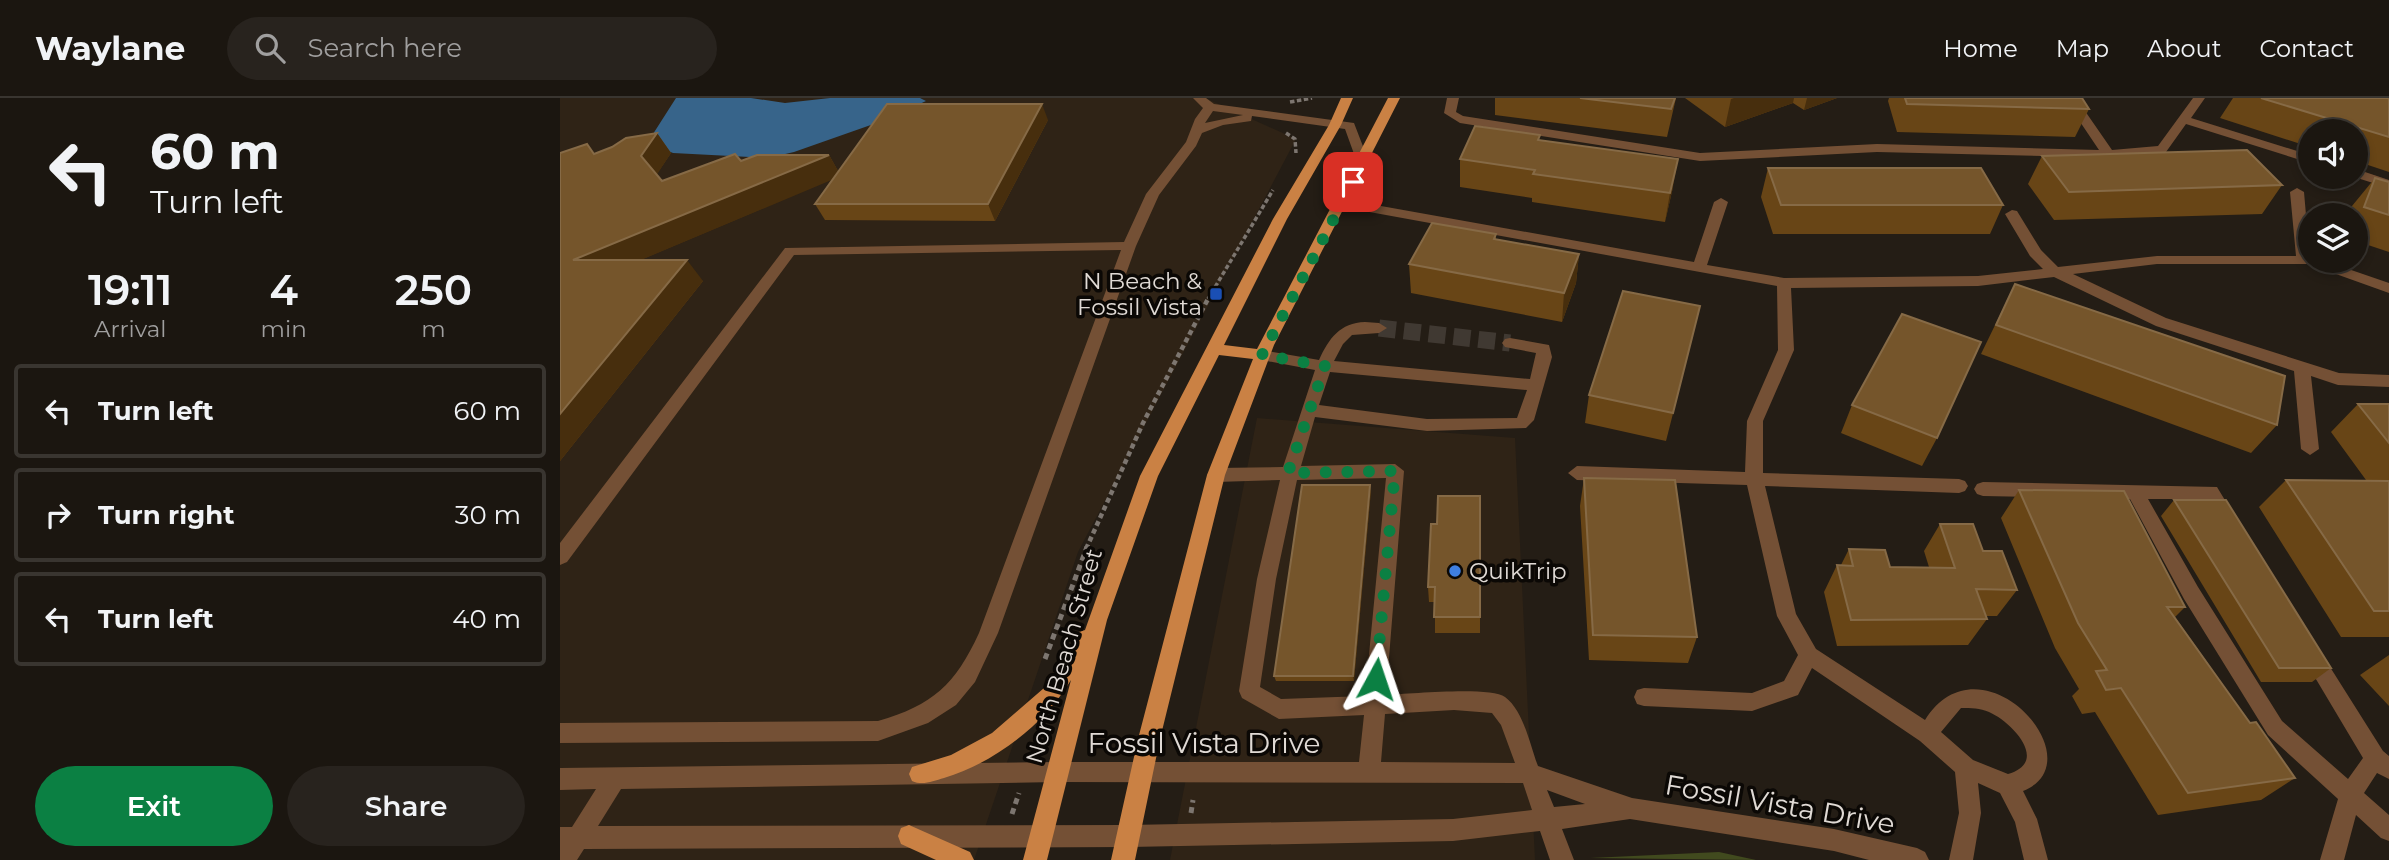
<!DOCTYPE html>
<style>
:root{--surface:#1b1610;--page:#28231e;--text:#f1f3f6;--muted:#a09f9f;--line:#393530;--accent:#0b8043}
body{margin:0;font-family:Montserrat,sans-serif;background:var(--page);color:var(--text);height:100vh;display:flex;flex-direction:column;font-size:26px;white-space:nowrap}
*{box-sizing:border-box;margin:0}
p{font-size:23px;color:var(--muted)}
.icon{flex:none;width:38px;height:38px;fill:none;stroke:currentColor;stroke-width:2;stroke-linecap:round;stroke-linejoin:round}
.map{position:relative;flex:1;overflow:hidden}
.side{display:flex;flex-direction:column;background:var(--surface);width:560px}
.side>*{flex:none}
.top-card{background:#1b1610;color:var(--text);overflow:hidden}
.buttons{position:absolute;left:1738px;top:21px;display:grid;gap:14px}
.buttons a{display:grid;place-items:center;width:70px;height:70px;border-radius:50%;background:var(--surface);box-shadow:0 4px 10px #0003,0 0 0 2px var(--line);font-size:35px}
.pin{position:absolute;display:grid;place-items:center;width:60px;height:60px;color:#fff;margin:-30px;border-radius:14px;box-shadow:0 4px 10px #0006}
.me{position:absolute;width:77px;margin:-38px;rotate:5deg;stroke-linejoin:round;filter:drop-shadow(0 0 5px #0008)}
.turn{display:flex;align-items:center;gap:24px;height:147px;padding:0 35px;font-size:32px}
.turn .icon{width:91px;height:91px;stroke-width:2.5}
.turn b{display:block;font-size:49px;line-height:60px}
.eta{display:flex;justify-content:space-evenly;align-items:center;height:119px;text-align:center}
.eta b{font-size:42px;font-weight:600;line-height:49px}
.button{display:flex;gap:14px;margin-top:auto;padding:14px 35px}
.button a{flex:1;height:80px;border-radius:42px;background:var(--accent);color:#fff;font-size:28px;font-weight:600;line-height:80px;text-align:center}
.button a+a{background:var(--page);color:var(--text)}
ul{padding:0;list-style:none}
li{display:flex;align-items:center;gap:21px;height:94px;margin:0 14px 10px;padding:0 21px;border:4px solid var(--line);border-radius:7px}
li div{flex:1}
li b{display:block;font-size:26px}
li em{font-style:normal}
header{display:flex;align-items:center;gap:42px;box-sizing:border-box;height:98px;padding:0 35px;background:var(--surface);border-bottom:2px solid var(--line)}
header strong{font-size:33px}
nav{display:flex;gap:38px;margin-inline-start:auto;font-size:24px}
.search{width:490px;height:63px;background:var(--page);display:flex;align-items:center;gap:18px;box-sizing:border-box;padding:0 24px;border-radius:38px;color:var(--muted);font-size:26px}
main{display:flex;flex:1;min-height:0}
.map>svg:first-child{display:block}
.built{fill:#2f2316}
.green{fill:#414a1e}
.water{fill:#37648a}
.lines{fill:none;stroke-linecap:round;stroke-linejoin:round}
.minor-tunnel{stroke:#403932;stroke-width:17;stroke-dasharray:17 8;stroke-linecap:butt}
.path-far2{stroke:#7d7670;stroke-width:3.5;stroke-dasharray:4.5 2.5;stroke-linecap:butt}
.path-far1{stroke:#7d7670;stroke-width:4.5;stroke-dasharray:5 3.5;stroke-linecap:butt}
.path{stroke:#7d7670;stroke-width:5;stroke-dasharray:6 4.5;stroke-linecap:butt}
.minor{fill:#745035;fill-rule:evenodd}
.major{fill:#ca8144;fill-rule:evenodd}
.wall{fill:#684516}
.shaded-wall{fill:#472e0d}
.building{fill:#75552b;stroke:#866a46;stroke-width:2}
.route{stroke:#0b8043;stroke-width:12;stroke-dasharray:0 21.6}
.transit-dot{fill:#1a4fb4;stroke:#0b0805;stroke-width:2.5}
.shop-dot{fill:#3f7fe0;stroke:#0b0805;stroke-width:2.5}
.labels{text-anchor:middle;stroke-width:7;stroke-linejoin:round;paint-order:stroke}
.poi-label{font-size:23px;fill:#e0dad5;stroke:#0b0805;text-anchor:end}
.street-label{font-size:23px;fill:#e0dad5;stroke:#0b0805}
.near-street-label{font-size:28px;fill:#e0dad5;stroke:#0b0805}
</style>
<header>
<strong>Waylane</strong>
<div class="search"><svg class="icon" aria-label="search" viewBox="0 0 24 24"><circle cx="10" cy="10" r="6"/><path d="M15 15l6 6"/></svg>Search here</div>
<nav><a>Home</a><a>Map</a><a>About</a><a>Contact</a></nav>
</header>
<main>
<section class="side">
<div class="top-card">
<div class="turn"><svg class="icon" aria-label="left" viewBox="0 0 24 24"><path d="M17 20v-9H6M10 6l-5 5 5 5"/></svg><div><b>60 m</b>Turn left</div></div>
</div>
<div class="eta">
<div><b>19:11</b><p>Arrival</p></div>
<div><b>4</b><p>min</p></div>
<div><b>250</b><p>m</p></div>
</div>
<ul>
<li><svg class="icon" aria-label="left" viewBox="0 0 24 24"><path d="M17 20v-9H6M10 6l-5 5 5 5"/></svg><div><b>Turn left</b></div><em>60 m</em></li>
<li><svg class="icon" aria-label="right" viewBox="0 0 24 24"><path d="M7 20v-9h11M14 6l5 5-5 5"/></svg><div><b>Turn right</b></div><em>30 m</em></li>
<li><svg class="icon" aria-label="left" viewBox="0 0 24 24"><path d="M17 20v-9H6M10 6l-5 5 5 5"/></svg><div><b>Turn left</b></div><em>40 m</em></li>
</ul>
<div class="button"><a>Exit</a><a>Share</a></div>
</section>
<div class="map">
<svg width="1829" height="762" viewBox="0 0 1829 762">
<rect width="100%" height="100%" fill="#241d15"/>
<path class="built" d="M 0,0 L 645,0 L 736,41 L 518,454 L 414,762 L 0,762 Z
M 697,320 L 955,340 L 975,762 L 610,762 Z"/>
<path class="green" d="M 1159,754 L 1196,762 L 1030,760 Z"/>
<path class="water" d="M 116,0 L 191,0 L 225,5 L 270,0 L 360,0 L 366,3 L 325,22 L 234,54 L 208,60 L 113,55 L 94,47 L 93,36 Z"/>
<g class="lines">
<path class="minor-tunnel" d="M 819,230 L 950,245"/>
<path class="path-far2" d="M 730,4 L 752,0
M 726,35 L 735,41 L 736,55
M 648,201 L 713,92"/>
<path class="path-far1" d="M 526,451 L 583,325 L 649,199"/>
<path class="path" d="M 485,561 L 527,449
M 631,715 L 633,702
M 452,716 L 459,695"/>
<path class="minor" d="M 633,0 L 646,0 L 654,6 L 794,25 L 809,64 L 798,67 L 785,31 L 692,18 L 691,23 L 663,27 L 642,35 L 636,48 L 599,97 L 576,148 L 438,535 L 415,584 L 396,607 L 368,625 L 318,643 L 0,645 L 0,625 L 318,623 C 373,607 395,587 419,535 L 561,152 L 234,157 L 7,464 L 0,467 L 0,445 L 225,150 L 564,144 L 586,96 L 626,44 L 635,21 L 643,10 ZM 653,13 L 683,17 L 645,25 Z
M 887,0 L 899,0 L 896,14 L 903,18 L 1140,55 L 1317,46 L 1539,52 L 1504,0 L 1516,0 L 1552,52 L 1598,48 L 1633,0 L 1645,0 L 1631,20 L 1750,57 L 1750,65 L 1626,26 L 1606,54 L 1567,60 L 1317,54 L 1140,63 L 900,25 L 884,15 Z
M 1796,71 L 1829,82 L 1829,90 L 1794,79 Z
M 1737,90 L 1744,94 L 1750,163 L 1765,163 L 1829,185 L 1829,195 L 1748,166 L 1597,166 L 1513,176 L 1606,220 L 1779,275 L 1829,277 L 1829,289 L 1778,287 L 1751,278 L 1759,351 L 1750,357 L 1741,351 L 1734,273 L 1596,228 L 1494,179 L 1418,188 L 1231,190 L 1234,252 L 1203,323 L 1203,375 L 1399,381 L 1405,383 L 1408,388 L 1405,393 L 1399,395 L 1205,388 L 1236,516 L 1256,551 L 1365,622 C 1421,533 1538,663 1463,693 L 1477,721 L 1488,762 L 1464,762 L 1455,724 L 1440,695 L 1418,685 L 1421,715 L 1413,762 L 1389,762 L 1399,715 L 1395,674 L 1360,643 L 1252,570 L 1238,597 L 1192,613 L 1084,608 L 1077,606 L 1074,599 L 1077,592 L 1084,590 L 1192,595 L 1224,583 L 1238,557 L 1217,518 L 1187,387 L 1017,382 L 1008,375 L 1017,368 L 1185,374 L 1187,323 L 1218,252 L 1217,188 L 782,109 L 775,105 L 782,101 L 1134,164 L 1154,104 L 1161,100 L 1168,104 L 1147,167 L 1224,180 L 1418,178 L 1483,171 L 1470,158 L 1445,116 L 1452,112 L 1457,113 L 1481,152 L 1498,169 L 1597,158 L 1736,158 L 1730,94 ZM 1401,610 C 1411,610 1420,610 1429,614 C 1452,624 1490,664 1448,676 L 1413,662 L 1381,634 Z
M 805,224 L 819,225 L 827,230 L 819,235 L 792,237 L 783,246 L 774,263 L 970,281 L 976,255 L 945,249 L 942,245 L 945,241 L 950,240 L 989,247 L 992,259 L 974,322 L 966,330 L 867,333 L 755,319 L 741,368 L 835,366 L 844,373 L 826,597 C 847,596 931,588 945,599 C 964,613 970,648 978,668 L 1072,700 L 1274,731 L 1357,750 L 1365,754 L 1369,762 L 1309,762 L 1274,753 L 1070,721 L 1002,731 L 1014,762 L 990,762 L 980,733 L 893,743 L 569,749 L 24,751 L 17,762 L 0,762 L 0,729 L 12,729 L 36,691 L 0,692 L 0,670 L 497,664 L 799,664 L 804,617 L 719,621 L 682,600 L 679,593 L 697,481 L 720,382 L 656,384 L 650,382 L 647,377 L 650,372 L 656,370 L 723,369 L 755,272 L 696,261 L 694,257 L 696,253 L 702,252 L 759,262 C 769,240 780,225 805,224 ZM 770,274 L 967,292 L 957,320 L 867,321 L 759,307 ZM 826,380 L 805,598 L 721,601 L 700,589 L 716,481 L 737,382 ZM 894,612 L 932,615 L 941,627 L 955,665 L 821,664 L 825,616 ZM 497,684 L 963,685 L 972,712 L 893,721 L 569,727 L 38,728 L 61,691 ZM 987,692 L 1025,706 L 994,709 Z
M 1423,384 L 1657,389 L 1677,422 L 1674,427 L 1662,427 L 1646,401 L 1588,401 L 1638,489 L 1722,623 L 1788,681 L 1803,660 L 1741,556 L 1744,550 L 1751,547 L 1758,550 L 1823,653 L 1829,658 L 1829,681 L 1817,675 L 1804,695 L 1829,717 L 1829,743 L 1821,740 L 1796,717 L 1784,762 L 1760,762 L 1778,701 L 1708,637 L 1624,501 L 1570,401 L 1423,398 L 1417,396 L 1414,391 L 1417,386 Z"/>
<path class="major" d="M 781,0 L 793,0 L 781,27 L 727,121 L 664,247 L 697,251 L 828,0 L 840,0 L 714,247 L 665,377 L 600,641 L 575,762 L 551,762 L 578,641 L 647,377 L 693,261 L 659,257 L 598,378 L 547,522 L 487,762 L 463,762 L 511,582 C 484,627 434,665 384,680 C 373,683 363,688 352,683 L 349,676 L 352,669 L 391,657 L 432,635 L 484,590 L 519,534 L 525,532 L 580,378 L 713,121 L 769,27 Z
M 349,727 L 410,754 L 414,762 L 376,762 L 341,746 L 338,738 L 341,730 Z"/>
</g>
<path class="wall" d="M 935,0 L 1116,0 L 1107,39 L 935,17 Z
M 1125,0 L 1277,0 L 1244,12 L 1233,5 L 1165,29 Z
M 1329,0 L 1522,0 L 1529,11 L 1515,39 L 1337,34 L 1328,3 Z
M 1673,0 L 1829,0 L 1829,74 L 1796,63 L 1796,33 L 1750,33 L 1750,49 L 1660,20 Z
M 488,22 L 435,123 L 265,122 L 255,106 L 272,81 L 80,162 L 143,183 L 0,363 L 0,55 L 34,56 L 97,35 L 111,55 L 96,77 L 102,83 L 181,63 L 269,57 L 278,73 Z
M 980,42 L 1113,89 L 1105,124 L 972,104 L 972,100 L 900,89 L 900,61 Z
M 1482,58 L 1722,87 L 1702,116 L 1494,122 L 1468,86 Z
M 1208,70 L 1443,107 L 1430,136 L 1213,136 L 1201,99 Z
M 1815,80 L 1829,84 L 1829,154 L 1796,143 L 1796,117 L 1789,117 L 1792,108 Z
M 936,136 L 936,141 L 1019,156 L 1016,185 L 1002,224 L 851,195 L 849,166 Z
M 1455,186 L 1717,327 L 1691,355 L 1421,256 Z
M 1133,237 L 1106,343 L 1025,325 L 1029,297 Z
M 1798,306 L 1829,306 L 1829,539 L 1781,539 L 1699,409 L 1726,382 L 1806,382 L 1771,334 Z
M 1292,307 L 1377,340 L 1362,368 L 1281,335 Z
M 1024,380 L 1137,539 L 1128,565 L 1029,562 L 1020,408 Z
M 811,392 L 794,583 L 716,583 L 714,578 Z
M 1459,392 L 1625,509 L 1615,519 L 1690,625 L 1735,680 L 1701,702 L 1598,717 L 1535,614 L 1522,616 L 1512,598 L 1519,591 L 1495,550 L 1441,420 Z
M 920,398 L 920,535 L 875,535 L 875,504 L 869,504 L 868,489 L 877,426 Z
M 1614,402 L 1771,570 L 1752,584 L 1701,584 L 1601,418 Z
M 1380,426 L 1423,453 L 1457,492 L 1437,518 L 1426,518 L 1427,521 L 1408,547 L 1277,548 L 1264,494 L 1277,467 L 1281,467 L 1289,451 L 1330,469 L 1369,469 L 1364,453 Z
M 1829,557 L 1829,608 L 1800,577 Z"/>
<path class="shaded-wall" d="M 1174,0 L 1234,0 L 1233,5 L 1165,29 L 1171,1 Z
M 1247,0 L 1277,0 L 1244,12 Z
M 482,6 L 488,22 L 435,123 L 428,106 Z
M 97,35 L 111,55 L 96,78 L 81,58 Z
M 269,57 L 281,78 L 31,183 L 13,162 Z
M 1118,61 L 1113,89 L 1105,124 L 1110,95 Z
M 1019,156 L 1016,185 L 1002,224 L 1004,195 Z
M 127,162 L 143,183 L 0,363 L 0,316 Z
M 810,387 L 811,392 L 794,583 L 793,578 Z"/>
<path class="building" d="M 1020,0 L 1115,0 L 1111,11 Z
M 1345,0 L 1522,0 L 1529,11 L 1347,6 Z
M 1701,0 L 1829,0 L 1829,39 Z
M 327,6 L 482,6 L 428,106 L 255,106 Z
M 915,28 L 980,37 L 978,42 L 1118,61 L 1110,95 L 973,76 L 975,72 L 900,61 Z
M 97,35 L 81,58 L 102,83 L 175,56 L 181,63 L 197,57 L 269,57 L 13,162 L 127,162 L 0,316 L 0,55 L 27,46 L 34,56 L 52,49 L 66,40 Z
M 1687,52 L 1722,87 L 1509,94 L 1482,58 Z
M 1208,70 L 1421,70 L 1443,107 L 1221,107 Z
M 1815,80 L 1829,84 L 1829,117 L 1804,109 Z
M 872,125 L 936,136 L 934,141 L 1019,156 L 1004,195 L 849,166 Z
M 1455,186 L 1725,278 L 1717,327 L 1436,227 Z
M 1063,193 L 1140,208 L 1113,315 L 1029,297 Z
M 1342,216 L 1421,244 L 1377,340 L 1292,307 Z
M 1798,306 L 1829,306 L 1829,345 Z
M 1024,380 L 1115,382 L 1137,539 L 1033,537 Z
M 1726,382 L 1829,383 L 1829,513 L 1814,513 Z
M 742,387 L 810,387 L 793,578 L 714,578 Z
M 1459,392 L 1564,393 L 1625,509 L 1607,509 L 1690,625 L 1696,624 L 1735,680 L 1628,695 L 1561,590 L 1546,592 L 1536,573 L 1547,572 L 1518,525 Z
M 878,398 L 920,398 L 920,519 L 874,519 L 875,489 L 868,489 L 871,426 L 877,426 Z
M 1614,402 L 1666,402 L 1771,570 L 1719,570 Z
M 1380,426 L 1413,426 L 1423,453 L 1442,453 L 1457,492 L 1416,491 L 1427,521 L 1291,522 L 1277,467 L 1293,468 L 1289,451 L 1325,452 L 1330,469 L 1395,470 Z"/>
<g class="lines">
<path class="route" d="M 793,84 L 702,257 L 765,268 L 728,375 L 835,373 L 816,581"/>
</g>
<rect class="transit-dot" x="649" y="189" width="14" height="14" rx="3.5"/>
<circle class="shop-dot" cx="895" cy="473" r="7"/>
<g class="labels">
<g class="poi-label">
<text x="642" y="191">N Beach &amp;<tspan x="642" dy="26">Fossil Vista</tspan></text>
<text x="909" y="481" text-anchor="start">QuikTrip</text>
</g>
<g class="street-label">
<text transform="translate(504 558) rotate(-74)" y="8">North Beach Street</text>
</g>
<g class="near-street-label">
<text x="644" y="655">Fossil Vista Drive</text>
<text transform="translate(1220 706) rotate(10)" y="10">Fossil Vista Drive</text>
</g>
</g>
</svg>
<div class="buttons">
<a><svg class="icon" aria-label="sound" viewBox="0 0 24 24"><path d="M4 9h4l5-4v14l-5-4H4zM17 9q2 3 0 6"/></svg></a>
<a><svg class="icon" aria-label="layers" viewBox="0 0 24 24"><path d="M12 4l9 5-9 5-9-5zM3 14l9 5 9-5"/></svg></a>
</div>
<div class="pin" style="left:793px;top:84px;background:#d93025"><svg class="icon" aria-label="arrive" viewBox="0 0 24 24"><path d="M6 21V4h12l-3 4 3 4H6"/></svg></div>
<svg class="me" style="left:816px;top:581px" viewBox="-20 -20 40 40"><path d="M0-17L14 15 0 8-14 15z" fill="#0b8043" stroke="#fff" stroke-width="4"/></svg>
</div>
</main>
